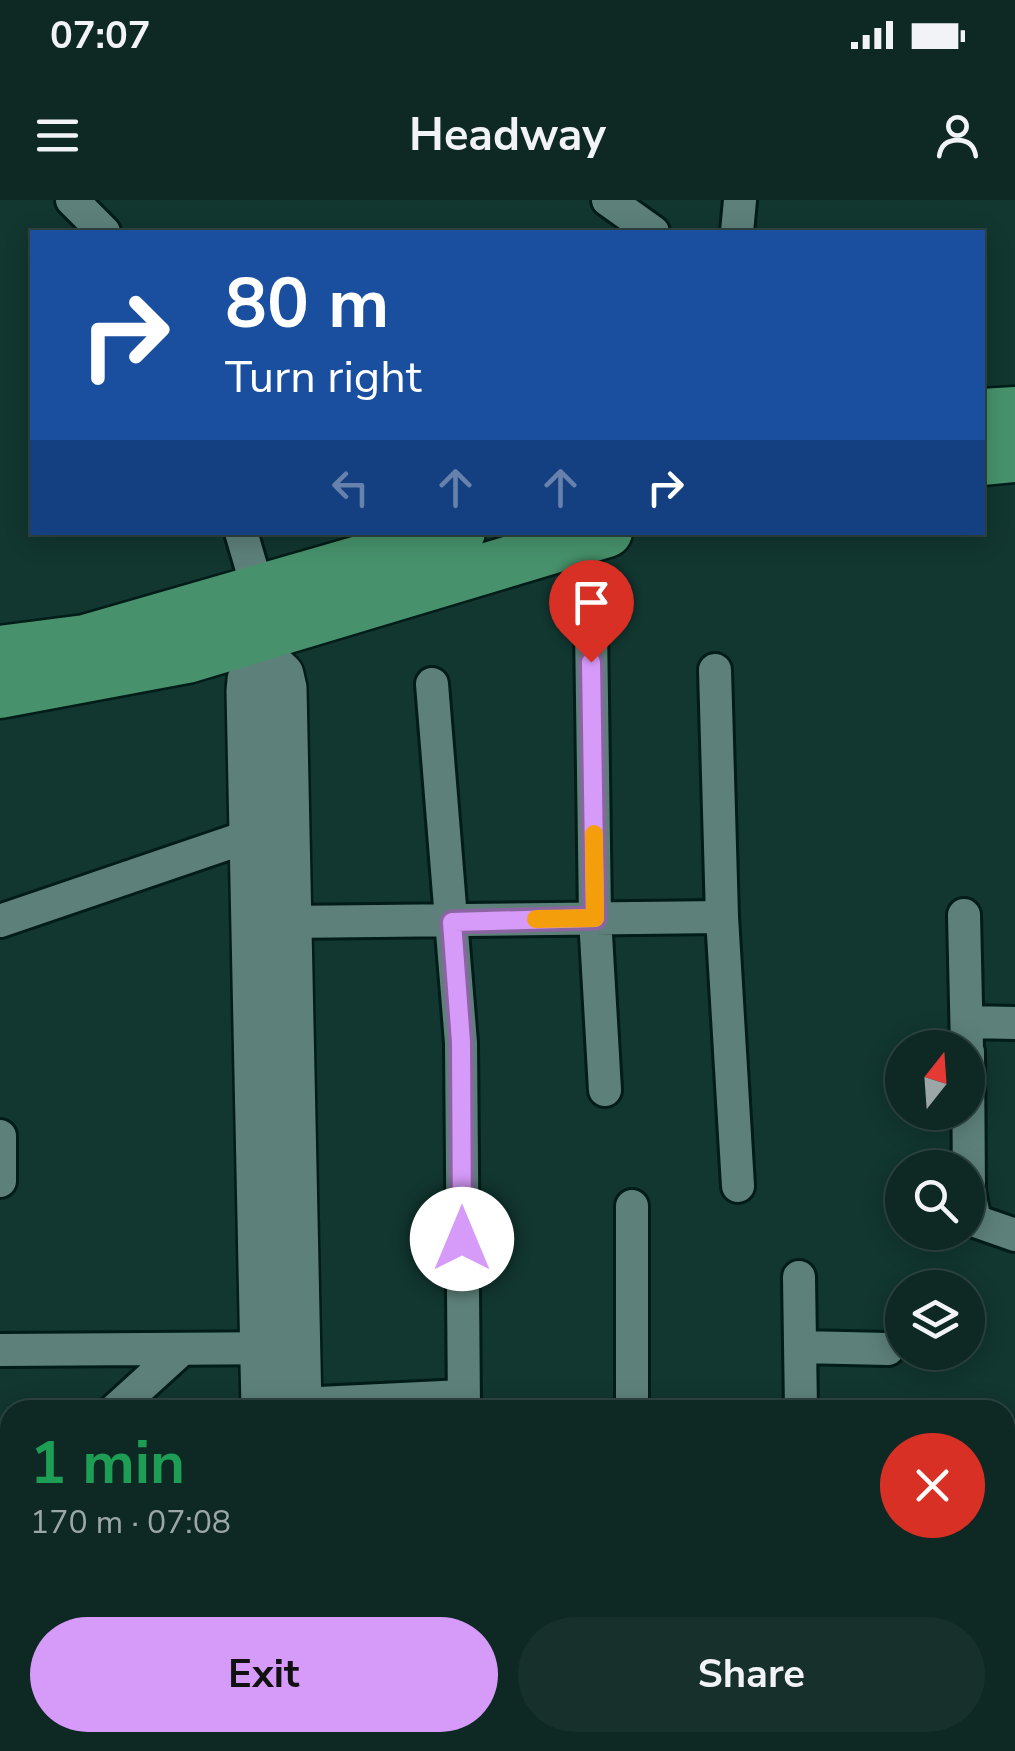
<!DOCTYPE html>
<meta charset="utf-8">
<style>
:root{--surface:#0e2824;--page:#17302c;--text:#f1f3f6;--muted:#9ba6a6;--line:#2e4441;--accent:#d69bf9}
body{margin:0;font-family:"Nunito Sans",sans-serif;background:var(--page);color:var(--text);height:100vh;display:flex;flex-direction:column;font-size:38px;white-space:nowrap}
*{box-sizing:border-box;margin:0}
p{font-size:32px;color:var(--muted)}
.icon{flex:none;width:55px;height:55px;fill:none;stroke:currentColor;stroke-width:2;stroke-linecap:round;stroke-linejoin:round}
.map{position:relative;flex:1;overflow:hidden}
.drawer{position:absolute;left:0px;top:1200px;width:1015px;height:352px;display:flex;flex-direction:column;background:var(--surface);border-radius:30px 30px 0 0;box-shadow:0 5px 25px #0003,0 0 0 2px var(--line)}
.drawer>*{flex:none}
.top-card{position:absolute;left:30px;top:30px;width:955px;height:305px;border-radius:0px;box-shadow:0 5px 25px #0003,0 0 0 2px var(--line);background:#1a4fa0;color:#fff;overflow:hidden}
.needle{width:65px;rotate:17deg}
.fabs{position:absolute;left:885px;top:830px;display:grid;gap:20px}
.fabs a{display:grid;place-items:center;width:100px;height:100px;border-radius:50%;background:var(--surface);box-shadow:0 5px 25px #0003,0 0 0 2px var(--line);font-size:50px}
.pin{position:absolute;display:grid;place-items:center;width:85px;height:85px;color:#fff;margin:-102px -42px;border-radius:50% 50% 50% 0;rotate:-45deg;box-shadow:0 0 10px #0007}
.pin .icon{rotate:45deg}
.me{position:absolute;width:110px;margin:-55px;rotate:0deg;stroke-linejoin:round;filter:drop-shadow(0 0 8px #0008)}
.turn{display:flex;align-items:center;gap:35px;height:210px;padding:0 30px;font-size:45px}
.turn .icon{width:130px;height:130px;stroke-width:2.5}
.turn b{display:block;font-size:70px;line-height:85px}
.lanes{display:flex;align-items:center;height:95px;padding:0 30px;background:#0003;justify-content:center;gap:50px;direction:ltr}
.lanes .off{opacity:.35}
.round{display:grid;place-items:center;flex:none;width:105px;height:105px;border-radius:52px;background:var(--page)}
.summary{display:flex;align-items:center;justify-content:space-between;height:170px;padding:0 30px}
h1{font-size:60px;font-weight:700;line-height:75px;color:#1e9e55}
.primary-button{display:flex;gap:20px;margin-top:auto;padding:20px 30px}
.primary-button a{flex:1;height:115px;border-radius:60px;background:var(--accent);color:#111;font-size:40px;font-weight:700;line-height:115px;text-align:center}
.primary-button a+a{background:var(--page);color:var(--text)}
.status{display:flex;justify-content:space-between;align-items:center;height:70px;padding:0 50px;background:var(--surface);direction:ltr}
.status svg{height:28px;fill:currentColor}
header{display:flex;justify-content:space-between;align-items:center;height:130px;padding:0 30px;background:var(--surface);font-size:45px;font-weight:700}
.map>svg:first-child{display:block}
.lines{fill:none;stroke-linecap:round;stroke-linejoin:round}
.street-casing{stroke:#021c18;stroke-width:38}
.secondary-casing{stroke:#021c18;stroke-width:50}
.primary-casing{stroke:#021c18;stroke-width:55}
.street{stroke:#5d817a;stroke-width:32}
.secondary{stroke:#5d817a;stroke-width:45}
.primary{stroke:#47926c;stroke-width:50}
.route-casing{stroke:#8b65a2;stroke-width:25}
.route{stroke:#d69bf9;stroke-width:18}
.slow{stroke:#f59e0b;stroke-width:18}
</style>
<div class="status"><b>07:07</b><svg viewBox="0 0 49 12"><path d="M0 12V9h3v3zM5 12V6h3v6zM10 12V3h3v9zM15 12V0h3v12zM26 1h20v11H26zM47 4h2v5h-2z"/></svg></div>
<header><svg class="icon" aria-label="menu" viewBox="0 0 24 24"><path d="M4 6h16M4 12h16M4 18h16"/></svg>Headway<svg class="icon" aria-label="person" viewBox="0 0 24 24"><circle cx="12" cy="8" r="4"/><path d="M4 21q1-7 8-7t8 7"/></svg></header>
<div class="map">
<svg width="1015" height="1551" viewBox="0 0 1015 1551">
<rect width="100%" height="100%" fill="#123630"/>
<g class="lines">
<defs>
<path id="street" d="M 72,0 L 104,32
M 608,0 L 653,32
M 737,32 L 740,0
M 241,332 L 258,390
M 591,426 L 595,718 L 605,890
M 715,470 L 722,717
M 432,484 L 461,843 L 464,1210
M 964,715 L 967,848
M 0,721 L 270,629
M 287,722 L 722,717 L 738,986
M 967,822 L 1015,823
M 968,852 L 969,992 L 975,1021 L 1015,1035
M 0,936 L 0,981
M 799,1077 L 801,1210
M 801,1147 L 888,1149
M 0,1150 L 283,1148
M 278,1205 L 463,1196
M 115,1210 L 181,1150
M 632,1210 L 632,1006
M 0,1315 L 10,1306
M 803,1542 L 803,1551
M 631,1551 L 631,1542
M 953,1551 L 953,1542"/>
<path id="secondary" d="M 259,400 L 265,460 L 281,475 L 284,488 L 299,1210
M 264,1210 L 249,491 L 250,480 L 265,460
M 192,1551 L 192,1542
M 234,1551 L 235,1542"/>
<path id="primary" d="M 982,214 L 1015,212
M 982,260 L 1015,257
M 0,451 L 85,440 L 460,332
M 0,493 L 187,458 L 607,332"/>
</defs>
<use href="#street" class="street-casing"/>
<use href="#secondary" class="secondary-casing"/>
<use href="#primary" class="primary-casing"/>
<use href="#street" class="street"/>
<use href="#secondary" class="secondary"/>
<use href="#primary" class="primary"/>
</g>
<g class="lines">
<defs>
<path id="route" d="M 462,1039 L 461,842 L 452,722 L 595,718 L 591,462"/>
</defs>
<use href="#route" class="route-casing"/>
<use href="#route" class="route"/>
<path class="slow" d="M 536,719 L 595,718 L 594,634"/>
</g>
</svg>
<div class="fabs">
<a><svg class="needle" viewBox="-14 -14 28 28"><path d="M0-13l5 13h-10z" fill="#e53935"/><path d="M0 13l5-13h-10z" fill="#9ba6a6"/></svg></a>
<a><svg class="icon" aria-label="search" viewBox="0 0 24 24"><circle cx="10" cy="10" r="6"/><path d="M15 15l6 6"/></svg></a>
<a><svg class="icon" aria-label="layers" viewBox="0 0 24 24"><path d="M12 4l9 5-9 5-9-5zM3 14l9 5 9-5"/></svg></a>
</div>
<div class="pin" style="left:591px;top:462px;background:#d93025"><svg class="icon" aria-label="arrive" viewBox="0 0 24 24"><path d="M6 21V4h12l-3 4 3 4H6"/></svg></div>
<svg class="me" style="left:462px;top:1039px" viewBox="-20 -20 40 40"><circle r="19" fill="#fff"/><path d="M0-13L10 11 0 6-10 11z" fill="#d69bf9"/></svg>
<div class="top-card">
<div class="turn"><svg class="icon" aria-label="right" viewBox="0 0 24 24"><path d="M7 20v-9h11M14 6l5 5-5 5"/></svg><div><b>80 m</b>Turn right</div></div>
<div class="lanes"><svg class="icon off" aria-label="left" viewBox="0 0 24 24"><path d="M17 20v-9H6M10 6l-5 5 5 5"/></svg><svg class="icon off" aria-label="ahead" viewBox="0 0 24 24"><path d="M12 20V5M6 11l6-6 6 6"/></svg><svg class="icon off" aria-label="ahead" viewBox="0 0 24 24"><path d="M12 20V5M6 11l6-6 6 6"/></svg><svg class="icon" aria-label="right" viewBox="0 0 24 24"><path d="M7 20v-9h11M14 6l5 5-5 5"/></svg></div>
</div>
<section class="drawer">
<div class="summary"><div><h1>1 min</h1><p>170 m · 07:08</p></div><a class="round" style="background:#d93025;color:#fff"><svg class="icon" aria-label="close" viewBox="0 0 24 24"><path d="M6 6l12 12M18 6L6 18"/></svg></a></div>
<div class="primary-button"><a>Exit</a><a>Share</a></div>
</section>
</div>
